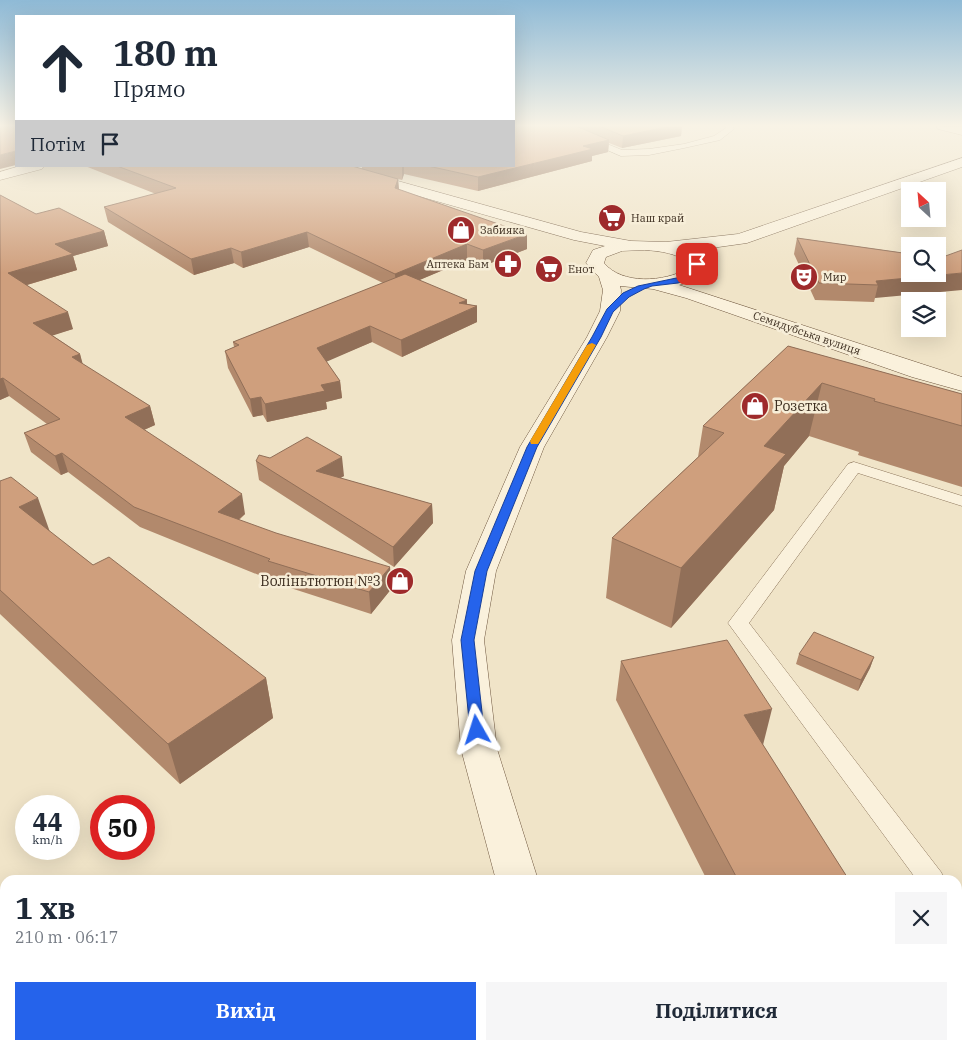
<!DOCTYPE html>
<html lang="uk">
<meta charset="utf-8">
<style>
:root{--surface:#fff;--page:#f6f6f7;--text:#1f2937;--muted:#747a83;--accent:#2563eb}
body{margin:0;font-family:"IBM Plex Serif",serif;background:var(--page);color:var(--text);height:100vh;display:flex;flex-direction:column;font-size:19px;white-space:nowrap}
*{box-sizing:border-box;margin:0}
p{font-size:16px;color:var(--muted)}
.icon{flex:none;width:28px;height:28px;fill:none;stroke:currentColor;stroke-width:2;stroke-linecap:round;stroke-linejoin:round}
.map{position:relative;flex:1;overflow:hidden}
.side{position:absolute;left:0px;top:875px;width:962px;height:175px;display:flex;flex-direction:column;background:var(--surface);border-radius:15px 15px 0 0;box-shadow:0 5px 20px #0002}
.side>*{flex:none}
.hud{position:absolute;left:15px;top:15px;width:500px;height:152px;border-radius:0px;box-shadow:0 5px 20px #0002;background:#fff;color:var(--text);overflow:hidden}
.needle{width:32px;rotate:334deg}
.fabs{position:absolute;left:901px;top:182px;display:grid;gap:10px}
.fabs a{display:grid;place-items:center;width:45px;height:45px;border-radius:0px;background:var(--surface);box-shadow:0 5px 20px #0002;font-size:25px}
.speed{position:absolute;left:15px;top:795px;display:flex;gap:10px;font-size:25px;font-weight:700;text-align:center}
.speed>*{display:grid;place-content:center;width:65px;height:65px;border-radius:50%;background:var(--surface);box-shadow:0 5px 20px #0002;line-height:1}
.speed small{font-size:12px;font-weight:400}
.speed .limit{border:8px solid #d22;background:#fff;color:#111}
.pin{position:absolute;display:grid;place-items:center;width:42px;height:42px;color:#fff;margin:-21px;border-radius:10px;box-shadow:0 2px 8px #0006}
.me{position:absolute;width:55px;margin:-28px;rotate:354deg;stroke-linejoin:round;filter:drop-shadow(0 0 4px #0008)}
.turn{display:flex;align-items:center;gap:18px;height:105px;padding:0 15px;font-size:22px}
.turn .icon{width:65px;height:65px;stroke-width:2.5}
.turn b{display:block;font-size:35px;line-height:42px}
.then{display:flex;align-items:center;height:48px;padding:0 15px;background:#0003;gap:10px;font-size:19px}
.round{display:grid;place-items:center;flex:none;width:52px;height:52px;border-radius:0px;background:var(--page)}
.overview{display:flex;align-items:center;justify-content:space-between;height:85px;padding:0 15px}
h1{font-size:30px;font-weight:700;line-height:38px}
.cta{display:flex;gap:10px;margin-top:auto;padding:10px 15px}
.cta a{flex:1;height:58px;border-radius:0px;background:var(--accent);color:#fff;font-size:20px;font-weight:700;line-height:58px;text-align:center}
.cta a+a{background:var(--page);color:var(--text)}
.map>svg:first-child{display:block}
.lines{fill:none;stroke-linecap:round;stroke-linejoin:round}
.lane-casing{stroke:#8d765c;stroke-width:1}
.street-casing{stroke:#8d765c;stroke-width:1}
.secondary-casing{stroke:#6f573f;stroke-width:1}
.lane{fill:#faf1dc;fill-rule:evenodd}
.street{fill:#faf1dc;fill-rule:evenodd}
.secondary{fill:#faf1dc;fill-rule:evenodd}
.wall{fill:#b2896c}
.shaded-wall{fill:#916f58}
.building{fill:#cf9f7d;stroke:#916f58}
.route{fill:#2563eb;stroke:#184099}
.slow{fill:#f59e0b}
.labels{text-anchor:middle;stroke-width:5;stroke-linejoin:round;paint-order:stroke}
.far-poi-label{font-size:11px;fill:#3d2e20;stroke:#f7eed8;text-anchor:start}
.far-street-label{font-size:11px;fill:#3d2e20;stroke:#f7eed8}
.poi-label{font-size:14px;fill:#3d2e20;stroke:#f7eed8;text-anchor:start}
</style>
<div class="map">
<svg width="962" height="1050" viewBox="0 0 962 1050">
<rect width="100%" height="100%" fill="#f0e4c8"/>
<g class="lines">
<defs>
<path id="lane" d="M 552,126 L 563,126 L 622,150 L 649,149 L 684,144 L 714,136 L 726,128 L 725,126 L 733,126 L 734,129 L 720,140 L 684,148 L 649,155 L 621,156 Z
M 854,462 L 962,496 L 962,506 L 858,473 L 749,623 L 941,872 L 945,880 L 917,880 L 728,623 L 848,464 Z
M 958,901 L 962,903 L 962,933 L 958,931 Z"/>
<path id="street" d="M 936,126 L 962,127 L 962,135 L 938,129 Z
M 20,166 L 44,166 L 42,169 L 0,180 L 0,172 Z"/>
<path id="secondary" d="M 962,158 L 962,167 L 747,243 L 690,251 L 697,253 L 706,264 L 704,272 L 692,281 L 679,285 L 962,377 L 962,391 L 912,377 L 686,298 L 653,289 L 620,286 L 621,290 L 620,311 L 607,337 L 544,447 L 496,571 L 484,640 L 497,749 L 538,880 L 496,880 L 461,749 L 452,640 L 466,571 L 520,447 L 587,337 L 600,311 L 603,290 L 599,277 L 586,263 L 593,250 L 605,246 L 574,240 L 323,169 L 321,166 L 344,166 L 581,232 L 631,241 L 666,242 L 738,234 ZM 645,250 C 659,251 679,253 688,264 L 687,269 C 664,282 622,285 604,263 L 606,257 L 622,251 Z
M 541,1045 L 589,1045 L 590,1050 L 542,1050 Z"/>
</defs>
<use href="#lane" class="lane-casing"/>
<use href="#street" class="street-casing"/>
<use href="#secondary" class="secondary-casing"/>
<use href="#lane" class="lane"/>
<use href="#street" class="street"/>
<use href="#secondary" class="secondary"/>
</g>
<path class="wall" d="M 514,126 L 682,126 L 681,136 L 622,148 L 609,143 L 608,152 L 592,156 L 592,161 L 478,191 L 404,174 L 402,180 L 398,179 L 399,190 L 527,249 L 483,266 L 467,260 L 419,280 L 467,304 L 477,306 L 477,322 L 402,357 L 372,342 L 326,361 L 340,381 L 342,398 L 326,402 L 327,409 L 267,422 L 263,415 L 253,417 L 228,368 L 225,351 L 234,347 L 233,342 L 383,283 L 309,247 L 243,268 L 234,263 L 194,275 L 108,222 L 104,207 L 156,194 L 85,166 L 352,166 L 362,169 L 362,166 L 514,166 Z
M 0,195 L 36,214 L 104,231 L 108,246 L 73,256 L 77,270 L 27,285 L 73,329 L 52,335 L 80,354 L 82,364 L 150,406 L 155,425 L 144,430 L 245,514 L 239,520 L 392,588 L 371,614 L 272,582 L 271,580 L 140,527 L 68,472 L 61,475 L 31,452 L 24,433 L 47,424 L 9,396 L 0,400 Z
M 797,238 L 940,258 L 875,298 L 874,302 L 815,300 L 794,254 Z
M 788,346 L 962,394 L 962,487 L 858,455 L 859,452 L 809,436 L 784,466 L 774,510 L 671,628 L 606,598 L 612,538 L 698,457 L 703,426 Z
M 270,458 L 344,476 L 340,478 L 432,504 L 433,523 L 394,567 L 259,480 L 256,461 Z
M 0,481 L 49,531 L 93,565 L 266,678 L 273,718 L 180,784 L 0,614 Z
M 799,654 L 874,657 L 870,668 L 858,691 L 796,664 Z
M 621,661 L 763,745 L 849,880 L 707,880 L 616,700 Z
M 791,1045 L 958,1045 L 958,1050 L 793,1050 Z"/>
<path class="shaded-wall" d="M 671,126 L 682,126 L 681,136 L 622,148 L 623,136 Z
M 609,140 L 608,152 L 592,156 L 592,161 L 478,191 L 478,177 L 583,146 Z
M 16,151 L 16,165 L 0,169 L 0,155 Z
M 402,166 L 404,166 L 404,174 L 402,180 Z
M 398,179 L 399,192 L 395,188 Z
M 104,231 L 108,246 L 73,256 L 77,270 L 13,289 L 8,273 L 55,244 Z
M 307,232 L 309,247 L 243,268 L 241,252 Z
M 527,234 L 527,249 L 483,266 L 483,250 Z
M 467,244 L 467,260 L 396,290 L 395,274 Z
M 231,248 L 234,263 L 194,275 L 191,259 Z
M 962,273 L 962,290 L 875,298 L 878,285 L 876,281 Z
M 467,300 L 467,311 L 477,306 L 477,322 L 402,357 L 401,340 L 459,303 Z
M 68,312 L 73,329 L 39,340 L 33,323 Z
M 370,326 L 372,342 L 319,365 L 317,348 Z
M 80,354 L 85,372 L 72,357 Z
M 3,378 L 9,396 L 0,400 L 0,379 Z
M 340,381 L 342,398 L 326,402 L 327,409 L 267,422 L 265,404 L 321,385 Z
M 822,383 L 809,436 L 784,466 L 774,510 L 671,628 L 681,568 L 764,446 Z
M 261,397 L 263,415 L 253,417 L 250,399 Z
M 150,406 L 155,425 L 130,436 L 125,417 Z
M 62,453 L 68,472 L 61,475 L 55,456 Z
M 342,457 L 344,476 L 318,490 L 316,471 Z
M 242,494 L 245,514 L 223,532 L 218,512 Z
M 38,498 L 51,535 L 19,507 Z
M 432,504 L 433,523 L 394,567 L 393,547 Z
M 390,567 L 392,588 L 371,614 L 369,592 Z
M 874,657 L 870,668 L 858,691 L 861,680 Z
M 266,678 L 273,718 L 180,784 L 168,744 Z
M 772,709 L 762,749 L 744,715 Z
M 962,1028 L 962,1044 L 958,1050 L 888,1050 L 905,1045 L 958,1045 L 958,1029 Z"/>
<path class="building" d="M 0,126 L 16,126 L 16,151 L 0,155 Z
M 514,126 L 576,126 L 609,140 L 583,146 L 593,149 L 478,177 L 428,166 L 514,166 Z
M 599,126 L 671,126 L 623,136 Z
M 117,166 L 352,166 L 398,179 L 395,188 L 527,234 L 483,250 L 467,244 L 395,274 L 307,232 L 241,252 L 231,248 L 191,259 L 104,207 L 176,188 Z
M 0,195 L 36,214 L 59,208 L 104,231 L 55,244 L 73,254 L 8,273 L 68,312 L 33,323 L 80,354 L 72,357 L 150,406 L 125,417 L 242,494 L 218,512 L 276,533 L 390,567 L 369,592 L 268,561 L 270,559 L 134,507 L 62,453 L 55,456 L 24,433 L 60,419 L 3,378 L 0,379 Z
M 797,238 L 910,254 L 910,274 L 938,274 L 938,257 L 940,258 L 962,250 L 962,273 L 876,281 L 878,285 L 819,283 Z
M 405,274 L 467,300 L 459,303 L 477,306 L 401,340 L 370,326 L 317,348 L 340,381 L 321,385 L 325,391 L 265,404 L 261,397 L 250,399 L 225,351 L 239,345 L 233,342 Z
M 788,346 L 962,394 L 962,426 L 874,401 L 875,399 L 822,383 L 764,446 L 786,454 L 681,568 L 612,538 L 724,433 L 703,426 Z
M 307,437 L 342,457 L 316,471 L 432,504 L 393,547 L 256,461 L 259,455 L 270,458 Z
M 11,477 L 38,498 L 19,507 L 93,565 L 109,557 L 266,678 L 168,744 L 0,590 L 0,481 Z
M 814,632 L 874,657 L 861,680 L 799,654 Z
M 727,640 L 772,709 L 744,715 L 849,880 L 738,880 L 621,661 Z
M 5,962 L 5,999 L 0,991 L 0,966 Z
M 958,998 L 962,1005 L 962,1028 L 958,1029 Z
M 32,1045 L 185,1045 L 189,1050 L 35,1050 Z
M 257,1045 L 408,1045 L 412,1050 L 252,1050 Z
M 826,1045 L 905,1045 L 888,1050 L 829,1050 Z"/>
<linearGradient id="sky" x2="0" y2="1"><stop stop-color="#8fbad6"/><stop offset="0.46" stop-color="#f8f3e6"/><stop offset="1" stop-color="#f8f3e6" stop-opacity="0"/></linearGradient>
<rect width="962" height="273" fill="url(#sky)"/>
<path class="route" d="M 697,261 L 701,264 L 699,272 L 691,279 L 678,283 L 652,286 L 644,289 L 629,297 L 613,312 L 601,337 L 537,447 L 487,571 L 474,640 L 484,730 L 482,735 L 477,736 L 472,735 L 470,730 L 461,640 L 475,571 L 527,447 L 592,337 L 607,309 L 623,293 L 638,286 L 686,276 L 692,271 L 694,264 Z"/>
<path class="slow" d="M 592,343 L 596,345 L 540,441 L 538,444 L 531,444 L 530,441 L 587,345 Z"/>
<defs>
<symbol id="supermarket-disc" viewBox="-11 -11 22 22"><circle r="9.5" fill="#9e2a2b" stroke="#f7eed8"/><path d="M-6-5.5h2.5l.6 2H6L4.5 2H-2.5L-4.4-4H-6ZM-1.5 3.2a1.3 1.3 0 1 0 .1 0ZM3 3.2a1.3 1.3 0 1 0 .1 0Z" fill="#fff"/></symbol>
<symbol id="shop-disc" viewBox="-11 -11 22 22"><circle r="9.5" fill="#9e2a2b" stroke="#f7eed8"/><path d="M-5-2.5h2.3a2.7 3.5 0 0 1 5.4 0H5L5.5 6h-11ZM-1.5-2.5h3a1.5 2.3 0 0 0-3 0Z" fill="#fff"/></symbol>
<symbol id="pharmacy-disc" viewBox="-11 -11 22 22"><circle r="9.5" fill="#9e2a2b" stroke="#f7eed8"/><path d="M-2-6h4v4h4v4h-4v4h-4v-4h-4v-4h4Z" fill="#fff"/></symbol>
<symbol id="theatre-disc" viewBox="-11 -11 22 22"><circle r="9.5" fill="#9e2a2b" stroke="#f7eed8"/><path d="M-5-5.5Q0-4 5-5.5V0Q5 5 0 6Q-5 5-5 0ZM-3.3-2.5H-1v1.5H-3.3ZM1-2.5H3.3v1.5H1ZM-2.8 1Q0 5.5 2.8 1Z" fill="#fff"/></symbol>
</defs>
<g fill-rule="evenodd">
<use href="#supermarket-disc" x="596" y="202" width="32" height="32"/>
<use href="#shop-disc" x="445" y="214" width="32" height="32"/>
<use href="#pharmacy-disc" x="492" y="248" width="32" height="32"/>
<use href="#supermarket-disc" x="533" y="253" width="32" height="32"/>
<use href="#theatre-disc" x="788" y="261" width="32" height="32"/>
<use href="#shop-disc" x="739" y="390" width="32" height="32"/>
<use href="#shop-disc" x="384" y="565" width="32" height="32"/>
</g>
<g class="labels">
<g class="far-poi-label">
<text x="631" y="222">Наш край</text>
<text x="480" y="234">Забияка</text>
<text x="489" y="268" text-anchor="end">Аптека Бам</text>
<text x="568" y="273">Енот</text>
<text x="823" y="281">Мир</text>
</g>
<g class="far-street-label">
<text transform="translate(807 333) rotate(19)" y="4">Семидубська вулиця</text>
</g>
<g class="poi-label">
<text x="774" y="411">Розетка</text>
<text x="381" y="586" text-anchor="end">Воліньтютюн №3</text>
</g>
</g>
</svg>
<div class="fabs">
<a><svg class="needle" viewBox="-14 -14 28 28"><path d="M0-13l5 13h-10z" fill="#e53935"/><path d="M0 13l5-13h-10z" fill="#747a83"/></svg></a>
<a><svg class="icon" aria-label="search" viewBox="0 0 24 24"><circle cx="10" cy="10" r="6"/><path d="M15 15l6 6"/></svg></a>
<a><svg class="icon" aria-label="layers" viewBox="0 0 24 24"><path d="M12 4l9 5-9 5-9-5zM3 14l9 5 9-5"/></svg></a>
</div>
<div class="speed"><div>44<small>km/h</small></div><div class="limit">50</div></div>
<div class="pin" style="left:697px;top:264px;background:#d93025"><svg class="icon" aria-label="arrive" viewBox="0 0 24 24"><path d="M6 21V4h12l-3 4 3 4H6"/></svg></div>
<svg class="me" style="left:477px;top:730px" viewBox="-20 -20 40 40"><path d="M0-17L14 15 0 8-14 15z" fill="#2563eb" stroke="#fff" stroke-width="4"/></svg>
<div class="hud">
<div class="turn"><svg class="icon" aria-label="ahead" viewBox="0 0 24 24"><path d="M12 20V5M6 11l6-6 6 6"/></svg><div><b>180 m</b>Прямо</div></div>
<div class="then">Потім<svg class="icon" aria-label="arrive" viewBox="0 0 24 24"><path d="M6 21V4h12l-3 4 3 4H6"/></svg></div>
</div>
<section class="side">
<div class="overview"><div><h1>1 хв</h1><p>210 m · 06:17</p></div><a class="round"><svg class="icon" aria-label="close" viewBox="0 0 24 24"><path d="M6 6l12 12M18 6L6 18"/></svg></a></div>
<div class="cta"><a>Вихід</a><a>Поділитися</a></div>
</section>
</div>
